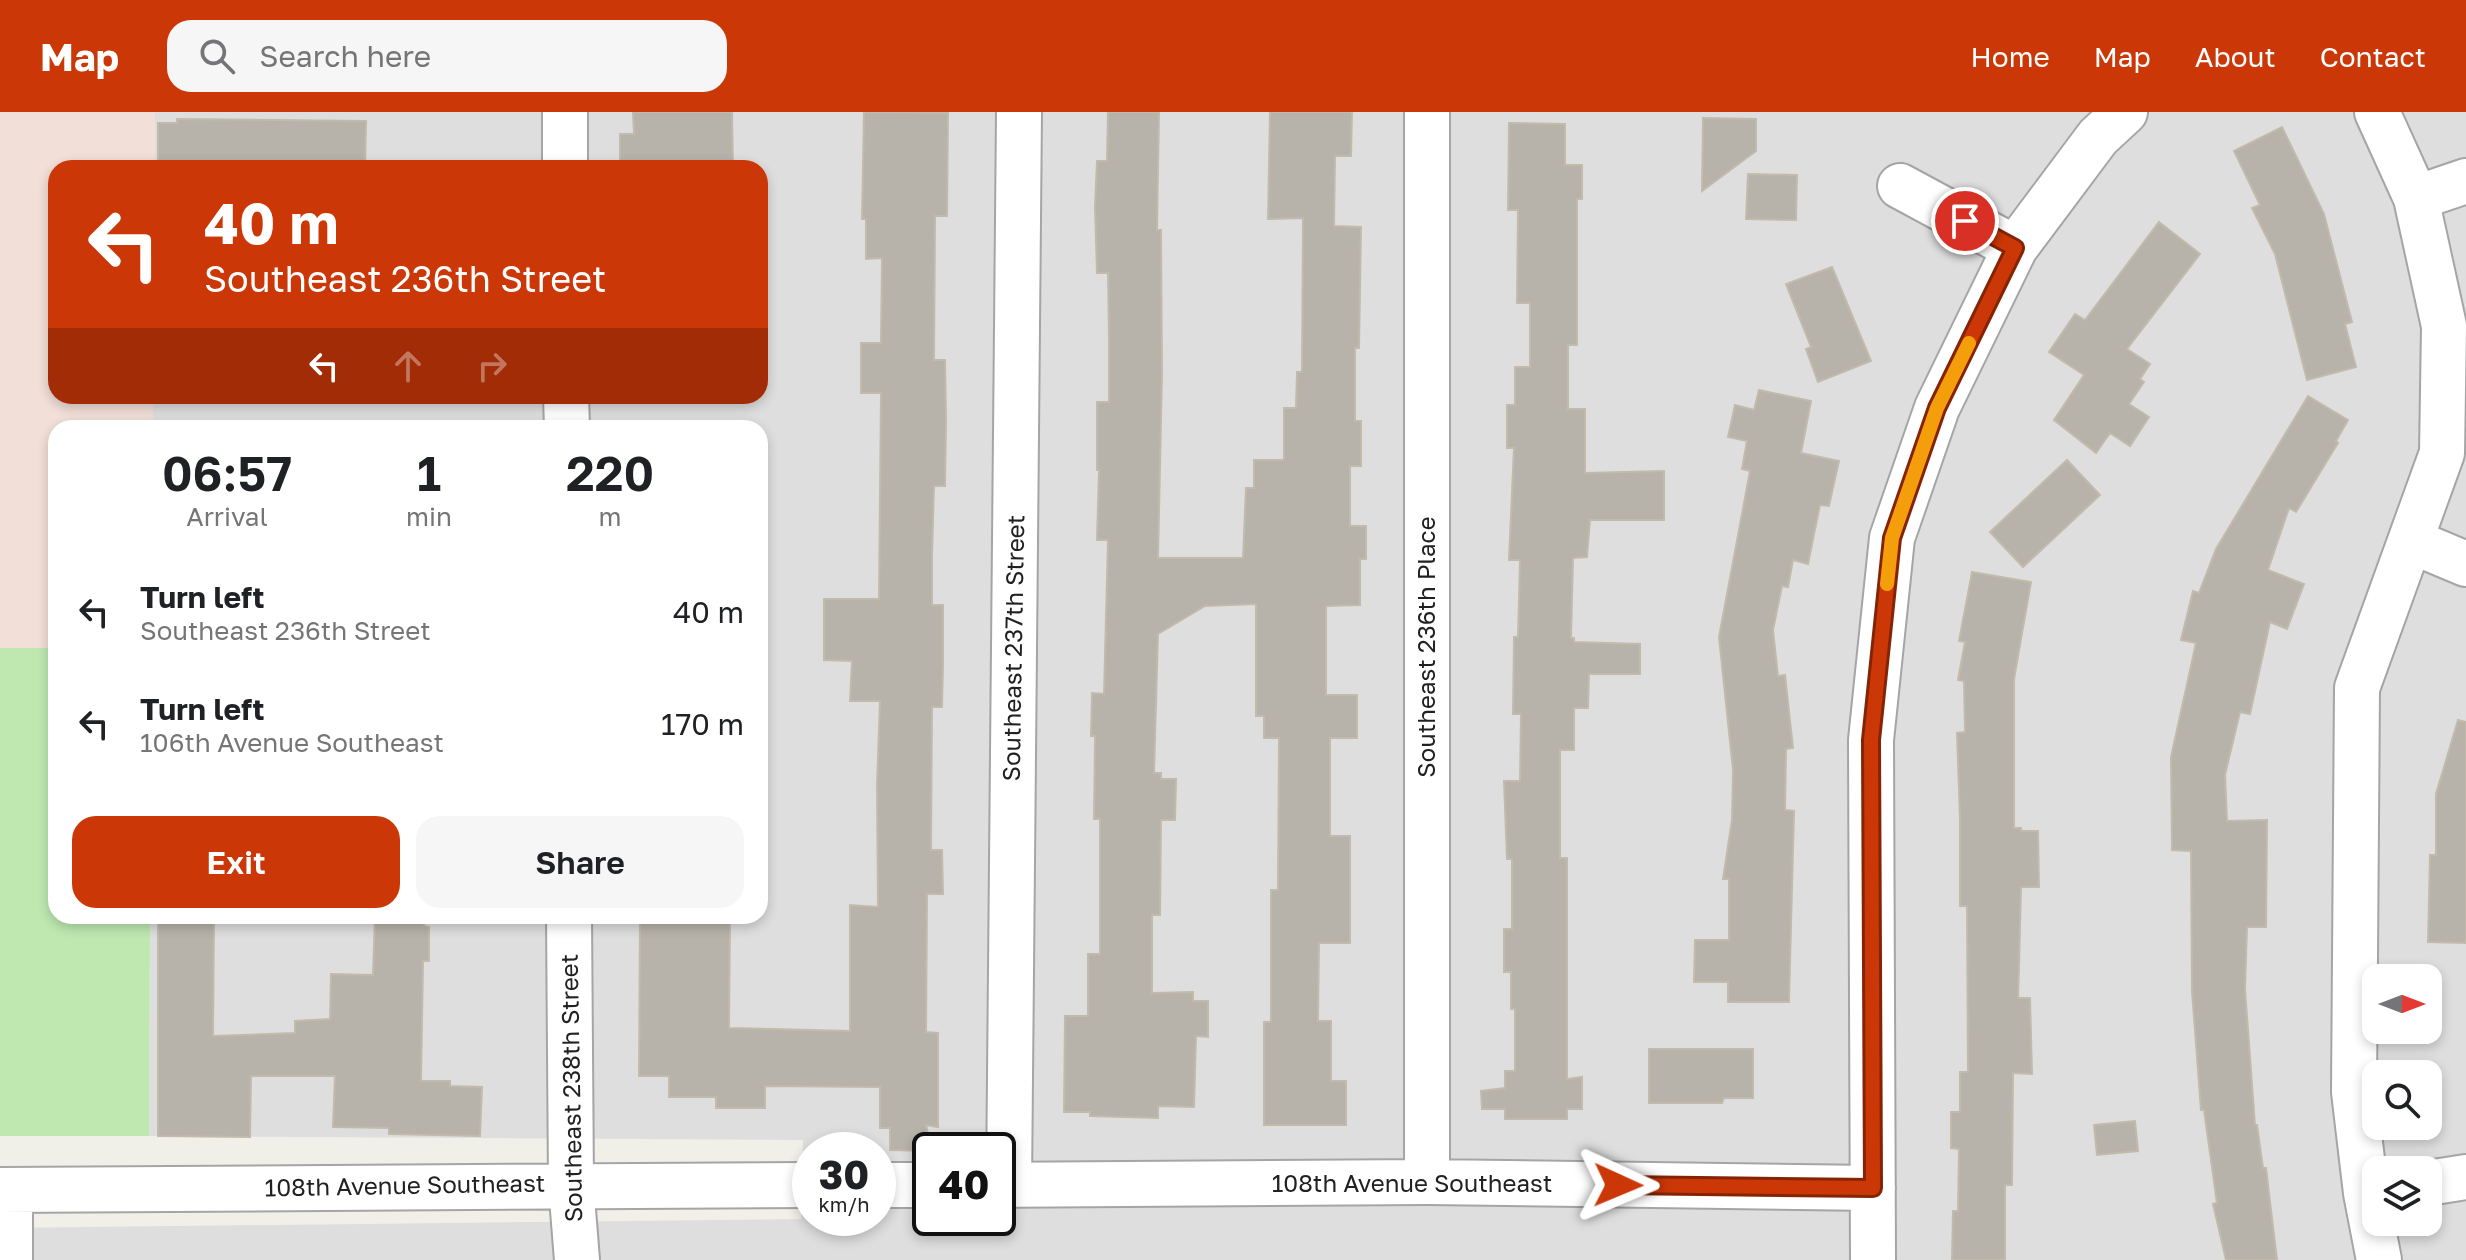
<!DOCTYPE html>
<style>
:root{--surface:#fff;--page:#f6f6f6;--text:#202124;--muted:#757577;--accent:#cb3707}
body{margin:0;font-family:"Golos Text",sans-serif;background:var(--page);color:var(--text);height:100vh;display:flex;flex-direction:column;font-size:30px;white-space:nowrap}
*{box-sizing:border-box;margin:0}
p{font-size:26px;color:var(--muted)}
.icon{flex:none;width:44px;height:44px;fill:none;stroke:currentColor;stroke-width:2;stroke-linecap:round;stroke-linejoin:round}
.map{position:relative;flex:1;overflow:hidden}
.details{position:absolute;left:48px;top:308px;width:720px;height:504px;display:flex;flex-direction:column;background:var(--surface);border-radius:24px;box-shadow:0 4px 12px #0003}
.details>*{flex:none}
.guide{position:absolute;left:48px;top:48px;width:720px;height:244px;border-radius:24px;box-shadow:0 4px 12px #0003;background:#cb3707;color:#fff;overflow:hidden}
.needle{width:52px;rotate:90deg}
.buttons{position:absolute;left:2362px;top:852px;display:grid;gap:16px}
.buttons a{display:grid;place-items:center;width:80px;height:80px;border-radius:16px;background:var(--surface);box-shadow:0 4px 12px #0003;font-size:40px}
.speed{position:absolute;left:792px;top:1020px;display:flex;gap:16px;font-size:40px;font-weight:700;text-align:center}
.speed>*{display:grid;place-content:center;width:104px;height:104px;border-radius:50%;background:var(--surface);box-shadow:0 4px 12px #0003;line-height:1}
.speed small{font-size:20px;font-weight:400}
.speed .limit{border:4px solid #111;border-radius:12px;background:#fff;color:#111}
.pin{position:absolute;display:grid;place-items:center;width:68px;height:68px;color:#fff;margin:-34px;border:4px solid #fff;border-radius:50%;box-shadow:0 2px 8px #0007}
.me{position:absolute;width:88px;margin:-44px;rotate:91deg;stroke-linejoin:round;filter:drop-shadow(0 0 6px #0008)}
.turn{display:flex;align-items:center;gap:28px;height:168px;padding:0 24px;font-size:36px}
.turn .icon{width:104px;height:104px;stroke-width:2.5}
.turn b{display:block;font-size:56px;line-height:68px}
.lanes{display:flex;align-items:center;height:76px;padding:0 24px;background:#0003;justify-content:center;gap:40px;direction:ltr}
.lanes .off{opacity:.35}
.eta{display:flex;justify-content:space-evenly;align-items:center;height:136px;text-align:center}
.eta b{font-size:48px;font-weight:600;line-height:56px}
.action{display:flex;gap:16px;margin-top:auto;padding:16px 24px}
.action a{flex:1;height:92px;border-radius:24px;background:var(--accent);color:#fff;font-size:32px;font-weight:600;line-height:92px;text-align:center}
.action a+a{background:var(--page);color:var(--text)}
ul{padding:0;list-style:none}
li{display:flex;align-items:center;gap:24px;height:112px;padding:0 24px}
li div{flex:1}
li b{display:block;font-size:30px}
li em{font-style:normal}
header{display:flex;align-items:center;gap:48px;box-sizing:border-box;height:112px;padding:0 40px;background:var(--accent);color:#fff}
header strong{font-size:38px}
nav{display:flex;gap:44px;margin-inline-start:auto;font-size:28px}
.search{width:560px;height:72px;background:var(--page);display:flex;align-items:center;gap:20px;box-sizing:border-box;padding:0 28px;border-radius:24px;color:var(--muted);font-size:30px}
.map>svg:first-child{display:block}
.residential{fill:#dfdede;fill-rule:evenodd}
.commercial{fill:#f1dfd8}
.grass{fill:#bee8b0}
.building{fill:#b7b3aa;stroke:#c2bbab;stroke-width:2}
.lines{fill:none;stroke-linecap:round;stroke-linejoin:round}
.minor-casing{stroke:#a5a5a5;stroke-width:48}
.minor{stroke:#fff;stroke-width:44}
.route-casing{stroke:#842405;stroke-width:20}
.route{stroke:#cb3707;stroke-width:14}
.slow{stroke:#f59e0b;stroke-width:14}
.labels{text-anchor:middle;stroke-width:6;stroke-linejoin:round;paint-order:stroke}
.street-label{font-size:24px;fill:#212121;stroke:#fff}
</style>
<header>
<strong>Map</strong>
<div class="search"><svg class="icon" aria-label="search" viewBox="0 0 24 24"><circle cx="10" cy="10" r="6"/><path d="M15 15l6 6"/></svg>Search here</div>
<nav><a>Home</a><a>Map</a><a>About</a><a>Contact</a></nav>
</header>
<div class="map">
<svg width="2466" height="1148" viewBox="0 0 2466 1148">
<rect width="100%" height="100%" fill="#f1f0e8"/>
<path class="residential" d="M 155,0 L 2466,0 L 2466,1148 L 0,1148 L 0,1116 L 801,1107 L 803,1028 L 149,1024 L 150,804 L 760,804 L 760,316 L 153,316 L 153,284 L 760,284 L 760,56 L 155,56 ZM 2376,866 L 2428,866 L 2428,918 L 2376,918 ZM 2376,962 L 2428,962 L 2428,1014 L 2376,1014 ZM 810,1038 L 878,1038 L 878,1106 L 810,1106 ZM 930,1038 L 998,1038 L 998,1106 L 930,1106 ZM 2376,1058 L 2428,1058 L 2428,1110 L 2376,1110 Z"/>
<path class="commercial" d="M 0,0 L 155,0 L 155,56 L 56,56 L 56,284 L 153,284 L 153,316 L 56,316 L 56,536 L 0,536 Z"/>
<path class="grass" d="M 0,536 L 56,536 L 56,804 L 150,804 L 149,1024 L 0,1024 Z"/>
<path class="building" d="M 633,0 L 732,0 L 733,56 L 620,53 L 620,22 L 634,22 Z
M 864,0 L 948,1 L 947,104 L 935,104 L 934,248 L 945,248 L 946,308 L 945,374 L 934,374 L 932,443 L 932,493 L 943,493 L 943,551 L 942,595 L 932,595 L 931,738 L 942,738 L 943,782 L 927,782 L 926,920 L 938,921 L 938,1015 L 926,1013 L 932,1038 L 930,1039 L 890,1038 L 890,1016 L 880,1016 L 880,975 L 765,974 L 765,996 L 716,996 L 716,985 L 669,985 L 669,964 L 639,964 L 640,808 L 730,809 L 729,916 L 850,919 L 850,793 L 878,795 L 877,674 L 880,589 L 850,589 L 852,549 L 824,548 L 824,487 L 879,487 L 881,281 L 861,281 L 861,231 L 881,231 L 882,146 L 866,147 L 866,107 L 862,107 Z
M 1108,0 L 1159,0 L 1157,118 L 1161,118 L 1162,261 L 1158,446 L 1243,446 L 1246,376 L 1254,376 L 1254,348 L 1284,348 L 1284,296 L 1296,296 L 1297,260 L 1302,260 L 1303,106 L 1268,107 L 1270,0 L 1352,0 L 1351,44 L 1335,44 L 1334,114 L 1361,115 L 1359,236 L 1355,236 L 1355,309 L 1361,309 L 1361,354 L 1350,354 L 1350,414 L 1366,414 L 1366,447 L 1360,447 L 1360,493 L 1326,494 L 1326,583 L 1357,583 L 1357,626 L 1330,626 L 1330,724 L 1350,724 L 1350,831 L 1319,831 L 1318,909 L 1331,909 L 1331,969 L 1346,969 L 1346,1013 L 1264,1013 L 1264,910 L 1271,910 L 1271,778 L 1278,778 L 1279,626 L 1264,626 L 1264,604 L 1256,604 L 1256,492 L 1205,494 L 1158,522 L 1154,661 L 1161,661 L 1161,667 L 1176,667 L 1175,708 L 1161,708 L 1160,803 L 1152,803 L 1152,881 L 1193,880 L 1193,889 L 1208,889 L 1208,925 L 1196,924 L 1194,995 L 1158,994 L 1158,1006 L 1090,1004 L 1090,1000 L 1064,1000 L 1065,904 L 1088,904 L 1088,842 L 1100,842 L 1100,707 L 1094,707 L 1095,624 L 1091,624 L 1092,581 L 1104,582 L 1108,428 L 1097,428 L 1099,358 L 1097,358 L 1097,290 L 1109,290 L 1109,228 L 1108,161 L 1097,161 L 1095,95 L 1097,49 L 1107,49 Z
M 1703,6 L 1756,7 L 1756,39 L 1702,79 Z
M 177,7 L 366,9 L 365,56 L 158,56 L 158,11 L 177,11 Z
M 1509,11 L 1565,12 L 1565,53 L 1582,53 L 1582,87 L 1577,87 L 1577,233 L 1568,233 L 1568,297 L 1585,297 L 1585,361 L 1664,359 L 1664,408 L 1590,408 L 1587,445 L 1573,446 L 1571,526 L 1574,526 L 1574,530 L 1640,532 L 1640,562 L 1589,562 L 1588,596 L 1574,596 L 1574,638 L 1560,638 L 1560,746 L 1567,746 L 1567,967 L 1582,965 L 1582,997 L 1567,997 L 1567,1007 L 1505,1007 L 1505,997 L 1482,997 L 1481,979 L 1505,976 L 1505,959 L 1515,959 L 1515,897 L 1511,897 L 1511,860 L 1504,860 L 1504,817 L 1512,817 L 1512,747 L 1507,747 L 1504,669 L 1520,669 L 1521,602 L 1513,602 L 1514,525 L 1518,525 L 1520,448 L 1509,448 L 1514,336 L 1507,336 L 1507,293 L 1515,293 L 1515,255 L 1530,255 L 1530,191 L 1517,191 L 1518,98 L 1508,98 Z
M 2282,15 L 2324,102 L 2352,210 L 2345,212 L 2356,255 L 2307,268 L 2275,142 L 2252,96 L 2260,93 L 2234,39 Z
M 1748,62 L 1797,63 L 1796,108 L 1746,107 Z
M 2159,110 L 2200,142 L 2127,237 L 2150,252 L 2140,267 L 2144,270 L 2129,292 L 2149,305 L 2130,334 L 2110,321 L 2096,341 L 2054,308 L 2084,263 L 2049,240 L 2075,202 L 2085,208 Z
M 1832,155 L 1871,249 L 1818,270 L 1806,237 L 1811,235 L 1786,172 Z
M 1759,278 L 1811,289 L 1801,341 L 1839,349 L 1829,394 L 1820,393 L 1808,452 L 1793,448 L 1788,475 L 1782,474 L 1773,518 L 1778,564 L 1785,563 L 1793,636 L 1786,637 L 1785,698 L 1794,699 L 1789,890 L 1728,890 L 1728,870 L 1694,870 L 1695,828 L 1729,828 L 1729,767 L 1723,767 L 1732,708 L 1733,658 L 1719,525 L 1750,359 L 1742,357 L 1747,329 L 1728,325 L 1735,293 L 1754,298 Z
M 2308,284 L 2348,308 L 2336,329 L 2338,331 L 2296,400 L 2289,396 L 2268,458 L 2304,472 L 2287,517 L 2270,510 L 2250,602 L 2240,600 L 2225,663 L 2227,709 L 2267,708 L 2266,815 L 2247,815 L 2245,877 L 2255,1013 L 2257,1013 L 2263,1056 L 2266,1056 L 2277,1148 L 2226,1148 L 2213,1092 L 2217,1091 L 2204,998 L 2201,998 L 2192,879 L 2191,739 L 2172,738 L 2171,645 L 2196,531 L 2181,528 L 2193,479 L 2199,481 L 2216,437 Z
M 2067,348 L 2100,383 L 2023,455 L 1990,420 Z
M 1972,460 L 2031,470 L 2014,567 L 2014,716 L 2021,716 L 2021,719 L 2038,719 L 2039,775 L 2021,775 L 2019,854 L 2018,886 L 2030,886 L 2032,962 L 2013,961 L 2012,1073 L 2005,1073 L 2005,1148 L 1952,1148 L 1953,1099 L 1958,1099 L 1959,1037 L 1951,1036 L 1951,1000 L 1960,1000 L 1960,960 L 1968,960 L 1967,794 L 1960,794 L 1960,706 L 1957,621 L 1965,620 L 1964,569 L 1958,568 L 1965,530 L 1959,529 Z
M 2458,608 L 2466,610 L 2466,831 L 2428,830 L 2430,743 L 2436,743 L 2436,682 Z
M 158,804 L 214,804 L 213,924 L 295,921 L 295,909 L 330,907 L 331,862 L 373,863 L 375,804 L 424,804 L 424,814 L 429,815 L 429,849 L 423,849 L 421,969 L 450,969 L 450,974 L 482,975 L 480,1024 L 389,1022 L 389,1016 L 333,1015 L 335,964 L 251,964 L 250,1025 L 158,1024 Z
M 1649,937 L 1753,937 L 1753,986 L 1724,986 L 1722,991 L 1649,991 Z
M 2135,1009 L 2138,1039 L 2097,1043 L 2094,1013 Z"/>
<g class="lines">
<defs>
<path id="minor" d="M 565,0 L 565,56
M 1427,0 L 1427,1070
M 2377,0 L 2416,86 L 2444,214 L 2442,341 L 2357,576 L 2354,980 L 2366,1081 L 2379,1148
M 1900,74 L 2015,136
M 2416,86 L 2466,69
M 566,284 L 567,316
M 2411,429 L 2466,452
M 569,804 L 571,1073 L 577,1148
M 2428,1071 L 2466,1065
M 878,1073 L 930,1073
M 998,1073 L 1427,1070 L 1873,1076
M 1009,1073 L 1019,0
M 0,1078 L 810,1073
M 10,1148 L 10,1078
M 1873,1148 L 1871,628 L 1892,426 L 1937,296 L 2015,136 L 2098,25 L 2125,0"/>
</defs>
<use href="#minor" class="minor-casing"/>
<use href="#minor" class="minor"/>
</g>
<g class="lines">
<defs>
<path id="route" d="M 1618,1073 L 1873,1076 L 1871,628 L 1892,426 L 1937,296 L 2015,136 L 1965,109"/>
</defs>
<use href="#route" class="route-casing"/>
<use href="#route" class="route"/>
<path class="slow" d="M 1887,472 L 1892,426 L 1937,296 L 1969,231"/>
</g>
<g class="labels">
<g class="street-label">
<text transform="translate(1427 535) rotate(-90)" y="8">Southeast 236th Place</text>
<text transform="translate(1014 536) rotate(-89)" y="8">Southeast 237th Street</text>
<text transform="translate(572 976) rotate(-91)" y="8">Southeast 238th Street</text>
<text x="1412" y="1080">108th Avenue Southeast</text>
<text transform="translate(405 1074) rotate(-1)" y="8">108th Avenue Southeast</text>
</g>
</g>
</svg>
<div class="buttons">
<a><svg class="needle" viewBox="-14 -14 28 28"><path d="M0-13l5 13h-10z" fill="#e53935"/><path d="M0 13l5-13h-10z" fill="#757577"/></svg></a>
<a><svg class="icon" aria-label="search" viewBox="0 0 24 24"><circle cx="10" cy="10" r="6"/><path d="M15 15l6 6"/></svg></a>
<a><svg class="icon" aria-label="layers" viewBox="0 0 24 24"><path d="M12 4l9 5-9 5-9-5zM3 14l9 5 9-5"/></svg></a>
</div>
<div class="speed"><div>30<small>km/h</small></div><div class="limit">40</div></div>
<div class="pin" style="left:1965px;top:109px;background:#d93025"><svg class="icon" aria-label="arrive" viewBox="0 0 24 24"><path d="M6 21V4h12l-3 4 3 4H6"/></svg></div>
<svg class="me" style="left:1618px;top:1073px" viewBox="-20 -20 40 40"><path d="M0-17L14 15 0 8-14 15z" fill="#cb3707" stroke="#fff" stroke-width="4"/></svg>
<div class="guide">
<div class="turn"><svg class="icon" aria-label="left" viewBox="0 0 24 24"><path d="M17 20v-9H6M10 6l-5 5 5 5"/></svg><div><b>40 m</b>Southeast 236th Street</div></div>
<div class="lanes"><svg class="icon" aria-label="left" viewBox="0 0 24 24"><path d="M17 20v-9H6M10 6l-5 5 5 5"/></svg><svg class="icon off" aria-label="ahead" viewBox="0 0 24 24"><path d="M12 20V5M6 11l6-6 6 6"/></svg><svg class="icon off" aria-label="right" viewBox="0 0 24 24"><path d="M7 20v-9h11M14 6l5 5-5 5"/></svg></div>
</div>
<section class="details">
<div class="eta">
<div><b>06:57</b><p>Arrival</p></div>
<div><b>1</b><p>min</p></div>
<div><b>220</b><p>m</p></div>
</div>
<ul>
<li><svg class="icon" aria-label="left" viewBox="0 0 24 24"><path d="M17 20v-9H6M10 6l-5 5 5 5"/></svg><div><b>Turn left</b><p>Southeast 236th Street</p></div><em>40 m</em></li>
<li><svg class="icon" aria-label="left" viewBox="0 0 24 24"><path d="M17 20v-9H6M10 6l-5 5 5 5"/></svg><div><b>Turn left</b><p>106th Avenue Southeast</p></div><em>170 m</em></li>
</ul>
<div class="action"><a>Exit</a><a>Share</a></div>
</section>
</div>
